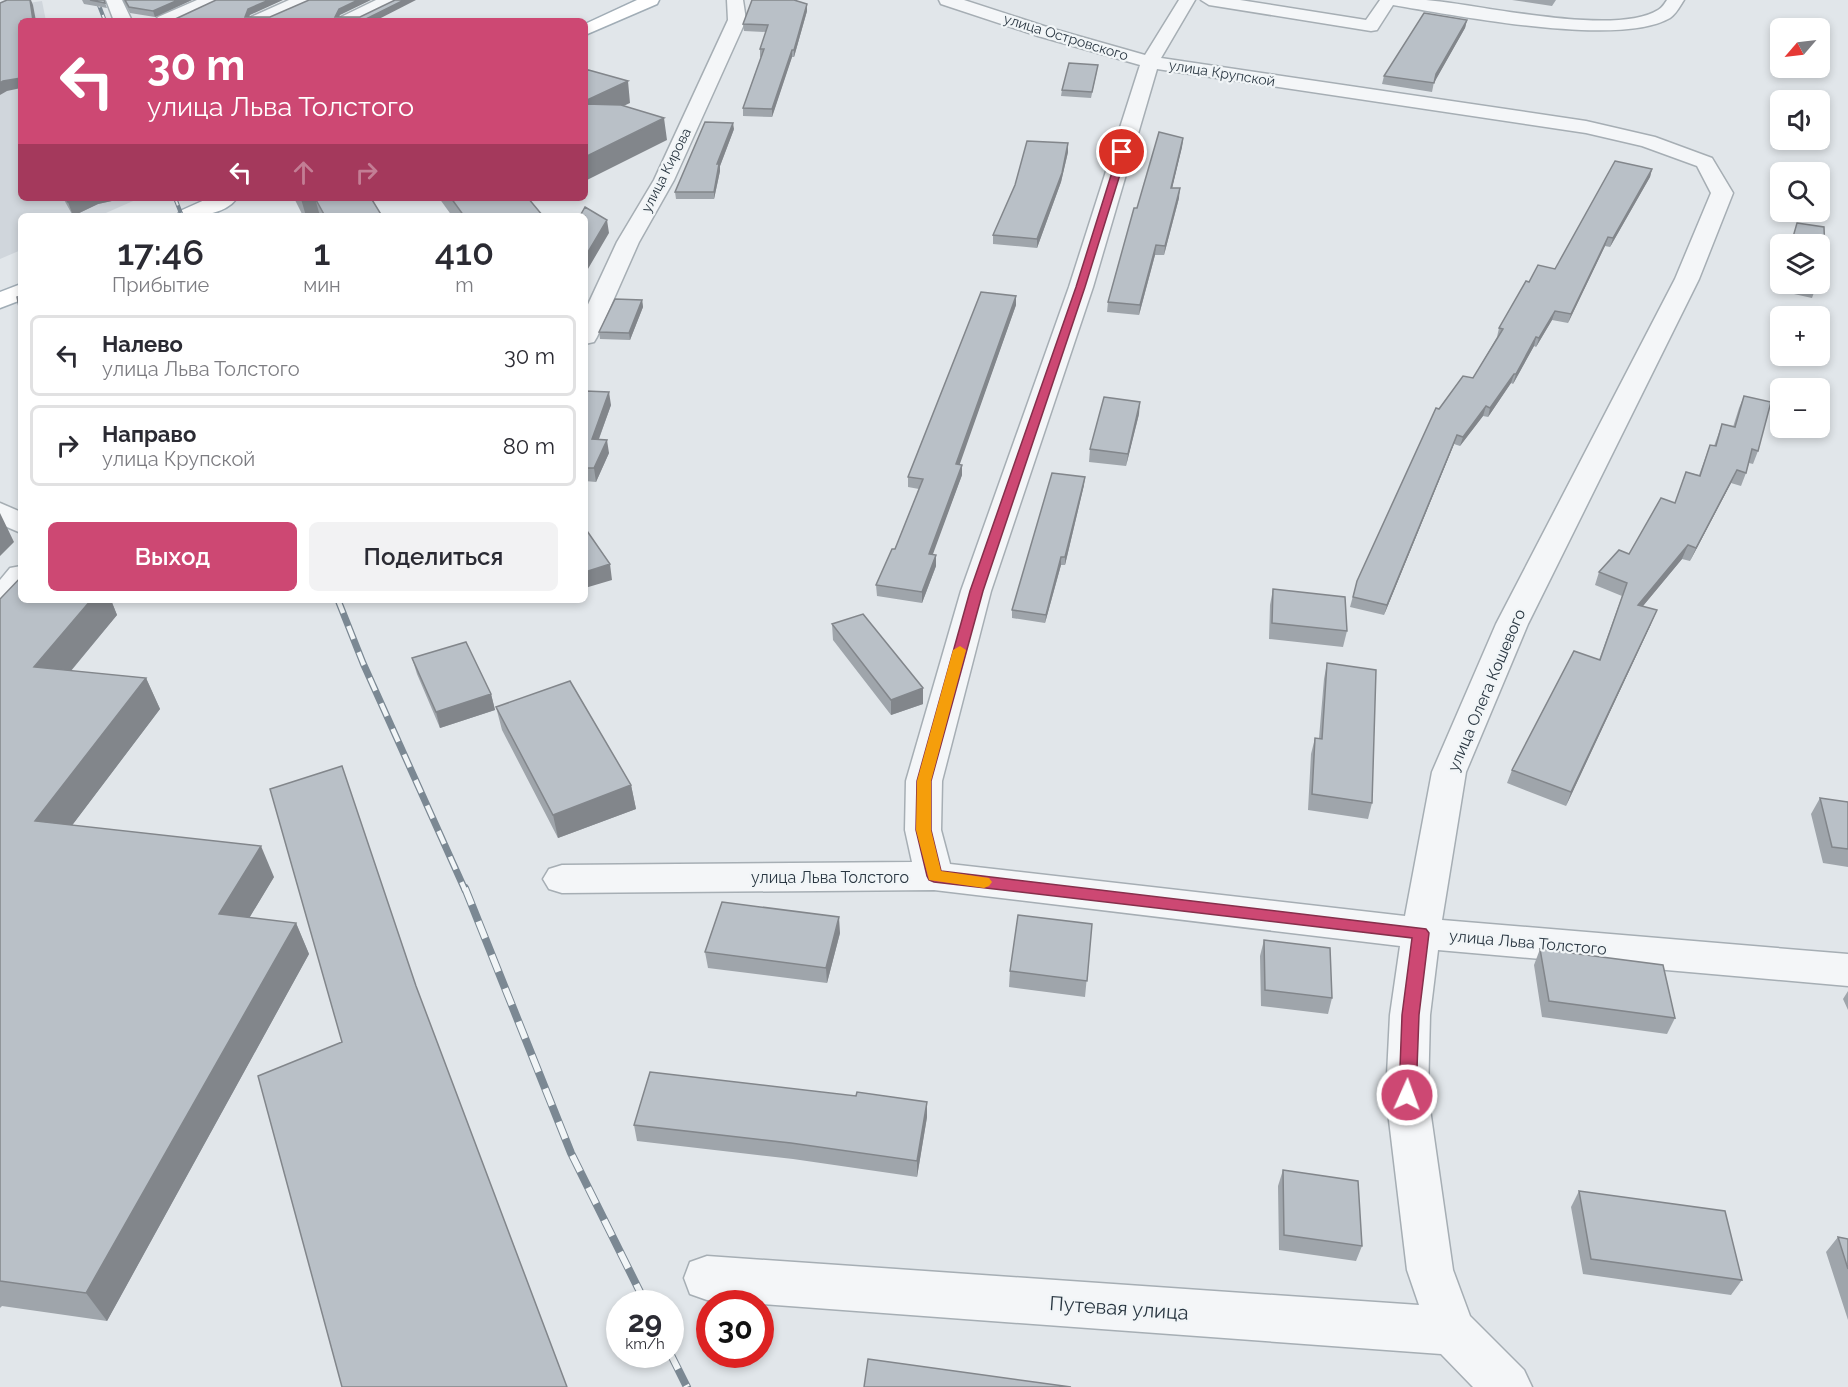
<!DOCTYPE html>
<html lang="ru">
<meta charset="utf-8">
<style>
:root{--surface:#fff;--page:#f2f2f3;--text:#2b2b33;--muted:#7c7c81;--line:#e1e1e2;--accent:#cd4873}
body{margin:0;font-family:Raleway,sans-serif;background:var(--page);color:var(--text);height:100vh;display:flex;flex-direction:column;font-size:22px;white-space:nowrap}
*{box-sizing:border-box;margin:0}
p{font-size:20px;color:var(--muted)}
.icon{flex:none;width:33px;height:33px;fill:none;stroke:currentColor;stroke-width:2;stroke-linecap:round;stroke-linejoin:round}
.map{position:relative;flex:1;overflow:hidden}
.drawer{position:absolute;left:18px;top:213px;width:570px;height:390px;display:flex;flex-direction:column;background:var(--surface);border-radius:9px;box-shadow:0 3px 9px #0003}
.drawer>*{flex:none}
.banner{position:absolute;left:18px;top:18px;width:570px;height:183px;border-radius:9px;box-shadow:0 3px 9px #0003;background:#cd4873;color:#fff;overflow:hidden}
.needle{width:39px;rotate:242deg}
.buttons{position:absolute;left:1770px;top:18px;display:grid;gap:12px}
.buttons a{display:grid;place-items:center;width:60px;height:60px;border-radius:9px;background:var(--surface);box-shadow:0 3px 9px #0003;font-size:30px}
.speed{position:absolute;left:606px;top:1290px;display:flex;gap:12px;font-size:30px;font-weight:700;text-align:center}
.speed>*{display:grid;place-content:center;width:78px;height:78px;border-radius:50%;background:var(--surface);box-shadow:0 3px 9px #0003;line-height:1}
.speed small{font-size:15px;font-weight:400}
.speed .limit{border:9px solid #d22;background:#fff;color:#111}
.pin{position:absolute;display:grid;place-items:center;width:51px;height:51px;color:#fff;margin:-26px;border:3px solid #fff;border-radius:50%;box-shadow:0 2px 6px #0007}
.me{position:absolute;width:66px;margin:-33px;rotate:2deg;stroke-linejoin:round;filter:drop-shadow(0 0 4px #0008)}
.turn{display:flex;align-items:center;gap:21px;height:126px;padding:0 30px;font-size:27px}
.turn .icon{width:78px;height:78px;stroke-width:2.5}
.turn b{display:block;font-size:42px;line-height:51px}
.lanes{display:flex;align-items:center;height:57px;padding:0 30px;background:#0003;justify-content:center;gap:30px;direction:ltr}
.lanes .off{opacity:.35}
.eta{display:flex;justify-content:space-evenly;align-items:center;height:102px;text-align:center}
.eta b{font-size:36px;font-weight:600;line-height:42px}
.button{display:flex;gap:12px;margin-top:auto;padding:12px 30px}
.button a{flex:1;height:69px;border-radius:9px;background:var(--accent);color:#fff;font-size:24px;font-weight:600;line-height:69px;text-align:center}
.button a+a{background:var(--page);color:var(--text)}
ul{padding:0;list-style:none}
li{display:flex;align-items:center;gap:18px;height:81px;margin:0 12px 9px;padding:0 18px;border:3px solid var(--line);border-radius:9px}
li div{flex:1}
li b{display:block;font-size:22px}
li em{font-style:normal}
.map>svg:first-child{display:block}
.built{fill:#d0d6dc}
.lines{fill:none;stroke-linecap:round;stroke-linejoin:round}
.minor-casing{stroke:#a6aeb4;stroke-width:3}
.major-casing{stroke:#a1adb6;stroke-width:3}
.minor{fill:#f4f6f8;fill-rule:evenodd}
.major{fill:#fff;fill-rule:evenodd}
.rail-far2-casing{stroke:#7b8893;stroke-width:4}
.rail-far1-casing{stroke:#7b8893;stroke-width:7}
.rail-casing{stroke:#7b8893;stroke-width:8}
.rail-far2{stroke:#f1f5f7;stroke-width:2;stroke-dasharray:8;stroke-linecap:butt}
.rail-far1{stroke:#f1f5f7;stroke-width:4.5;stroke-dasharray:14;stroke-linecap:butt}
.rail{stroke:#f1f5f7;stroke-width:6;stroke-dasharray:18;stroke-linecap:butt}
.wall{fill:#9fa5ab}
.shaded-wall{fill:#82868b}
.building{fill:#b9c0c7;stroke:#82868b;stroke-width:1.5}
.route{fill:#cd4873;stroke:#852f4b;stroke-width:1.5}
.slow{fill:#f59e0b}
.labels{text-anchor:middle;stroke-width:4.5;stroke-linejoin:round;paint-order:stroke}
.far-street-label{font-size:14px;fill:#2a3742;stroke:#f1f5f7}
.street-label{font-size:16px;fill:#2a3742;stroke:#f1f5f7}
.near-street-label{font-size:20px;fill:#2a3742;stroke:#f1f5f7}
</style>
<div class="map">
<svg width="1848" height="1387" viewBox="0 0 1848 1387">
<rect width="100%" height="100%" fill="#e1e6ea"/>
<path class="built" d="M 42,1 L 46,21 L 21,21 L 21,198 L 140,198 L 99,216 L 21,216 L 21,250 L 0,259 L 0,7 Z"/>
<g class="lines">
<defs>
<path id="minor" d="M 106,0 L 122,0 L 132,21 L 114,21 Z
M 197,0 L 219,0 L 217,4 L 178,21 L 155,21 L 158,17 Z
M 289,0 L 311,0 L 309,4 L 271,21 L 248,21 L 251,17 Z
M 376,0 L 397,0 L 395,4 L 360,21 L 338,21 L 341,17 Z
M 727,0 L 743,0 L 746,20 L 674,180 L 639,242 L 597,337 L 594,342 L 585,344 L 585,311 L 617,242 L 654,180 L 728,20 Z
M 939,0 L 964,0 L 1050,28 L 1145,55 L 1179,0 L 1195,0 L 1161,58 L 1586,121 L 1655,137 L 1712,158 L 1733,193 L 1699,279 L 1528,624 L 1466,772 L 1442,920 L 1848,954 L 1848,986 L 1438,950 L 1430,1015 L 1428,1095 L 1453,1270 L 1470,1316 L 1524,1370 L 1532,1387 L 1473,1387 L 1441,1354 L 707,1300 L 690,1294 L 684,1278 L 690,1262 L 707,1256 L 1419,1305 L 1407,1270 L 1386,1095 L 1390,1015 L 1400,946 L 934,890 L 562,893 L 549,889 L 543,879 L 549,869 L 562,865 L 912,862 L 905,830 L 906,781 L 961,591 L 1069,287 L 1140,65 L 1038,36 L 941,4 ZM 1157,69 L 1586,133 L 1642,146 L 1697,166 L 1711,193 L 1675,279 L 1496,624 L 1432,772 L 1405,916 L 950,864 L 941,830 L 942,781 L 991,591 L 1093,287 Z
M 1201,0 L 1240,0 L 1366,20 L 1380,0 C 1395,0 1411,0 1426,0 C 1478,4 1614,37 1658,10 C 1662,8 1665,3 1667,0 L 1684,0 C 1680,6 1676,14 1670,18 C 1619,48 1453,15 1393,5 L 1377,30 L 1371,31 L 1209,5 Z
M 0,503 L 21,512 L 21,533 L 0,524 Z
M 21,566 L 21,593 L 11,605 L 0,608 L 0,580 L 10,568 Z"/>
<path id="major" d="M 637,0 L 659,0 L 657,4 L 585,35 L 585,24 Z
M 209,198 L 237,198 C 224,216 196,216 177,216 L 180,211 Z
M 21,284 L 21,300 L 0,308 L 0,292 Z"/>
</defs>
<use href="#minor" class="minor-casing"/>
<use href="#major" class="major-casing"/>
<use href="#minor" class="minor"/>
<use href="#major" class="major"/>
<defs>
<path id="rail-far2" d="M 97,0 L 105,21
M 175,198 L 182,216"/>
<path id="rail-far1" d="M 338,600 L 363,663 L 465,890"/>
<path id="rail" d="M 465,888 L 571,1153 L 646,1304
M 670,1353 L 687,1387"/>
</defs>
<use href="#rail-far2" class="rail-far2-casing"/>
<use href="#rail-far1" class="rail-far1-casing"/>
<use href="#rail" class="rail-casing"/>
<use href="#rail-far2" class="rail-far2"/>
<use href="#rail-far1" class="rail-far1"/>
<use href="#rail" class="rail"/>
</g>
<path class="wall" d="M 82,0 L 104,0 L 107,8 L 84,4 Z
M 123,0 L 192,0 L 155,17 L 130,13 Z
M 1512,0 L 1556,0 L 1552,6 Z
M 807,4 L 807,11 L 794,57 L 792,57 L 772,117 L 743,116 L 743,108 L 761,57 L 760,57 L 760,49 L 766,32 L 744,31 L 743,24 Z
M 1467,20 L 1465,28 L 1434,82 L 1432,92 L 1382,84 L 1384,76 Z
M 1097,71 L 1091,98 L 1061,96 L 1062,90 Z
M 734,129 L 720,166 L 720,171 L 714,199 L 676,199 L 675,192 Z
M 1183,138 L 1182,147 L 1172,188 L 1179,198 L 1164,255 L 1155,255 L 1139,315 L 1107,312 L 1108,302 L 1137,208 Z
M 1068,143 L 1068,152 L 1061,182 L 1037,248 L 993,244 L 993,235 Z
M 1652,169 L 1650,177 L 1610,247 L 1605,246 L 1568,323 L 1552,320 L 1536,347 L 1534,346 L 1513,384 L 1511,383 L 1488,417 L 1483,416 L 1460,446 L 1454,444 L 1384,615 L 1350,607 L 1357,581 L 1439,409 L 1473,378 L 1497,337 L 1499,328 L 1529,282 L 1555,269 Z
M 63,198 L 121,198 L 121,199 L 98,204 L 73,216 Z
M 294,198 L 371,198 L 382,216 L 303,216 Z
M 439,198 L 528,198 L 543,216 L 452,216 Z
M 1780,276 L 1780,284 L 1817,284 L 1812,298 L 1776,290 Z
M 1016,296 L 1016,305 L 959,464 L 962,465 L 962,475 L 932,554 L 936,555 L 936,566 L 922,603 L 877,596 L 876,585 L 895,549 L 919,489 L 908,487 L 908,477 Z
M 642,300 L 643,307 L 630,340 L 600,339 L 599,332 Z
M 585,391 L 611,405 L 599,439 L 609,453 L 596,482 L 585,481 Z
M 1744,396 L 1758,451 L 1753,464 L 1749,463 L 1746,473 L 1741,486 L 1731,483 L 1690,561 L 1682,559 L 1643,606 L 1651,624 L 1566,806 L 1507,783 L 1512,770 L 1599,660 L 1622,596 L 1595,585 L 1599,572 L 1629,554 L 1675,503 L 1686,472 L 1699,475 L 1710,445 L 1714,446 L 1722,424 L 1733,427 L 1739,408 Z
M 1139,414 L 1126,466 L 1089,462 L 1090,449 Z
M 1084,485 L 1065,565 L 1061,565 L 1045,623 L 1012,618 L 1012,610 Z
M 1273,589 L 1347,631 L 1343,647 L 1269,639 L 1270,605 Z
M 0,599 L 21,600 L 111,600 L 117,615 L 71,671 L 146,678 L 160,709 L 72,825 L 274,877 L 249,918 L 296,923 L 309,954 L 107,1321 L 2,1306 L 0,1308 Z
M 832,624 L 923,704 L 891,715 L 833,640 Z
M 412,658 L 491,694 L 495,710 L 440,728 L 417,674 Z
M 1327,663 L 1372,803 L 1368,819 L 1308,810 L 1311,754 L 1315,738 L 1319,738 L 1324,679 Z
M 496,707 L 631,785 L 636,809 L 558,838 L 502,730 Z
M 1820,798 L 1848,802 L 1848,867 L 1823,863 L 1811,814 Z
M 1092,924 L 1085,997 L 1009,987 L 1010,971 Z
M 840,933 L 827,983 L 708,968 L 705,952 Z
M 1264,940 L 1332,998 L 1328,1014 L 1261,1006 L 1260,956 Z
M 1540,949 L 1675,1018 L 1667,1034 L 1542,1017 L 1534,965 Z
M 1848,991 L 1848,1010 L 1843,999 Z
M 856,1096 L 927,1102 L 927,1117 L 917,1177 L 793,1159 L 637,1141 L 634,1125 Z
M 1283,1170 L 1362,1246 L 1356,1261 L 1279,1250 L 1278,1186 Z
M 1579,1191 L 1742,1280 L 1731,1295 L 1583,1274 L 1571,1207 Z
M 1838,1237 L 1848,1239 L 1848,1320 L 1826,1252 Z"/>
<path class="shaded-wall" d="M 30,0 L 31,0 L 33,5 L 36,21 L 33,21 Z
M 178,0 L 192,0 L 155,17 L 153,11 Z
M 269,0 L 283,0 L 250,15 L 247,21 L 245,17 L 248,9 Z
M 358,0 L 371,0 L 340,15 L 337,21 L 335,17 L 339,9 Z
M 404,0 L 416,0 L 375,21 L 362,21 Z
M 807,4 L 807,11 L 794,57 L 794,50 Z
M 1467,20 L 1465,28 L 1434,83 L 1436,74 Z
M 792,50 L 792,57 L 772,117 L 772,109 Z
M 21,78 L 21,88 L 7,91 L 0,95 L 0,83 L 3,81 Z
M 628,81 L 630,103 L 585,124 L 585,101 Z
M 664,118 L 667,140 L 585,181 L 585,157 Z
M 733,123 L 734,129 L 720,166 L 720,171 L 714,199 L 714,192 L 717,164 Z
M 1183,138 L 1182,147 L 1170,197 L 1171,188 Z
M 1068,143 L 1068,152 L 1061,182 L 1037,248 L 1037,239 Z
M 1652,169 L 1650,177 L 1610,247 L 1613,238 Z
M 1180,188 L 1179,198 L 1164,255 L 1165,246 Z
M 77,198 L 121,198 L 121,199 L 98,204 L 73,216 L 68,202 Z
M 306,198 L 315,198 L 320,216 L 306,216 L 301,199 Z
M 607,220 L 609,233 L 585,274 L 585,257 Z
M 1608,237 L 1605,246 L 1568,323 L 1571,314 Z
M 1156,245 L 1155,255 L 1139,315 L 1140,305 Z
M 1016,296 L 1016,305 L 956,475 L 956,464 Z
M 642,300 L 643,307 L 630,340 L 629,333 Z
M 1555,311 L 1552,320 L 1536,347 L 1539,338 Z
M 1536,337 L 1534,346 L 1513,384 L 1516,374 Z
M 1514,374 L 1511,383 L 1488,417 L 1490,408 Z
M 609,392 L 611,405 L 594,452 L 592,439 Z
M 1140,402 L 1139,414 L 1126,466 L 1128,454 Z
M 1486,406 L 1483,416 L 1460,446 L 1463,437 Z
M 1457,435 L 1454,444 L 1384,615 L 1387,605 Z
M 607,440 L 609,453 L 596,482 L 594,468 Z
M 962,465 L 962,475 L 929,565 L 929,554 Z
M 1737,470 L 1731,483 L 1690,561 L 1696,548 Z
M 1085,477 L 1084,485 L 1065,565 L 1065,557 Z
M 0,513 L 14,542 L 0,556 Z
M 1688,545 L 1682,559 L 1633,618 L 1638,605 Z
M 936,555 L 936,566 L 922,603 L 922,592 Z
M 1061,557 L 1061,565 L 1045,623 L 1046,615 Z
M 610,564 L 612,580 L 585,588 L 585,572 Z
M 91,600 L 111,600 L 117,615 L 49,697 L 34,667 Z
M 1657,610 L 1651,624 L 1566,806 L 1571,792 Z
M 146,678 L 160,709 L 52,852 L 35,821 Z
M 923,688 L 923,704 L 891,715 L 891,700 Z
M 491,694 L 495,710 L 440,728 L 436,712 Z
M 631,785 L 636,809 L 558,838 L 553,815 Z
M 261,846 L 274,877 L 233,945 L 219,914 Z
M 839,917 L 840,933 L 827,983 L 826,968 Z
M 296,923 L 309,954 L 107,1321 L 86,1293 Z
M 927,1102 L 927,1117 L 917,1177 L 917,1161 Z"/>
<path class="building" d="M 7,0 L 30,0 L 33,21 L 21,21 L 21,78 L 3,81 L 0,83 L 0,3 Z
M 90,0 L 104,0 L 105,3 Z
M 125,0 L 178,0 L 153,11 L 129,7 Z
M 216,0 L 269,0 L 248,9 L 245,17 L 270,17 L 309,0 L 358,0 L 339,9 L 335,17 L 360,17 L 395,0 L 404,0 L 362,21 L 171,21 Z
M 752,0 L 794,0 L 807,4 L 794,50 L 792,50 L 772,109 L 743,108 L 764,49 L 760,49 L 768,25 L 743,24 Z
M 1424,13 L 1467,20 L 1436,74 L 1434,83 L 1384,76 Z
M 1069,63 L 1098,65 L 1092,92 L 1062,90 Z
M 585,69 L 628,81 L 585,101 Z
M 585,104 L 621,105 L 664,118 L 585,157 Z
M 705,122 L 733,123 L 717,164 L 719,164 L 714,192 L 675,192 Z
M 1159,132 L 1183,138 L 1171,188 L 1180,188 L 1165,246 L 1156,245 L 1140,305 L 1108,302 L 1134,208 L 1137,208 Z
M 1027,141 L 1068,143 L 1062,173 L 1037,239 L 993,235 L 1015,185 Z
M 1615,161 L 1652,169 L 1613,238 L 1608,237 L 1571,314 L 1555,311 L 1539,338 L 1536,337 L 1516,374 L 1514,374 L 1490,408 L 1486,406 L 1463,437 L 1457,435 L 1387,605 L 1353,597 L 1357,581 L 1436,408 L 1439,409 L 1463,376 L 1473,378 L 1503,329 L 1499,328 L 1526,281 L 1529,282 L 1538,265 L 1555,269 Z
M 65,198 L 77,198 L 68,202 Z
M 315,198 L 371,198 L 382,216 L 325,216 Z
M 451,198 L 528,198 L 543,216 L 464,216 Z
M 585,207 L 607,220 L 585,257 L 585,216 L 580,216 Z
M 1797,223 L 1824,227 L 1825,253 L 1820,274 L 1820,244 L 1791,244 Z
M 1802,284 L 1817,284 L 1816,287 Z
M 981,292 L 1016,296 L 956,464 L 962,465 L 929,554 L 936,555 L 922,592 L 876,585 L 892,549 L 895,549 L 923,479 L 908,477 Z
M 21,296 L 21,317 L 17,297 Z
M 615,299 L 642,300 L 629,333 L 599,332 Z
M 585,391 L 609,392 L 592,439 L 607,440 L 594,468 L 585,468 Z
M 1744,396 L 1771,402 L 1758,451 L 1752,449 L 1746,473 L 1737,470 L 1696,548 L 1688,545 L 1638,605 L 1657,610 L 1571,792 L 1512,770 L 1574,651 L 1600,660 L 1627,583 L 1599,572 L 1619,550 L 1629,554 L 1661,498 L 1675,503 L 1686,472 L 1700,476 L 1710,445 L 1716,446 L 1722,424 L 1735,427 Z
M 1104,397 L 1140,402 L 1128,454 L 1090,449 Z
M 1052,473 L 1085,477 L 1065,557 L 1061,557 L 1046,615 L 1012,610 Z
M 585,528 L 610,564 L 585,572 Z
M 21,577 L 21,600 L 91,600 L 34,667 L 146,678 L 35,821 L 261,846 L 219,914 L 296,923 L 86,1293 L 0,1281 L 0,599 Z
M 1273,589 L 1345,597 L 1347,631 L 1272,623 Z
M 863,614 L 923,688 L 891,700 L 832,624 Z
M 466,642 L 491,694 L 436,712 L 412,658 Z
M 1327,663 L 1376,670 L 1372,803 L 1312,794 L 1315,738 L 1322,739 Z
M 570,681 L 631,785 L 553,815 L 496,707 Z
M 342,766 L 416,986 L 567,1387 L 342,1387 L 258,1076 L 342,1042 L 270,789 Z
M 1820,798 L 1848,802 L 1848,849 L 1832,847 Z
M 722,902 L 839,917 L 826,968 L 705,952 Z
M 1018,915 L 1092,924 L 1087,981 L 1010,971 Z
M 1264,940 L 1330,948 L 1332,998 L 1265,990 Z
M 1540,949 L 1663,965 L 1675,1018 L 1549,1001 Z
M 650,1072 L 856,1096 L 857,1092 L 927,1102 L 917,1161 L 791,1143 L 634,1125 Z
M 1283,1170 L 1358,1181 L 1362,1246 L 1284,1235 Z
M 1579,1191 L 1725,1211 L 1742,1280 L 1591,1259 Z
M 1838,1237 L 1848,1239 L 1848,1269 Z
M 868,1359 L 1071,1387 L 864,1387 Z"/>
<path class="route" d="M 1119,150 L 1127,152 L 1085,287 L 983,591 L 931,781 L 931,830 L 941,871 L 1426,929 L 1429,933 L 1419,1015 L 1416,1095 L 1414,1100 L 1407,1103 L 1401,1100 L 1399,1095 L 1402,1015 L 1412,938 L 934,882 L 929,880 L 927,876 L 916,830 L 917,781 L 970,591 L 1076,287 Z"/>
<path class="slow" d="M 960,646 L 966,650 L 931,781 L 931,830 L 941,871 L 989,878 L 992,882 L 989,886 L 984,888 L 929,880 L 916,830 L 917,781 L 953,650 Z"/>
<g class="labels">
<g class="far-street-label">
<text transform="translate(1066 37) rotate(17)" y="5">улица Островского</text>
<text transform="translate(1222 73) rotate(9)" y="5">улица Крупской</text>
<text transform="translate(666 170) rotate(-63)" y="5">улица Кирова</text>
</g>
<g class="street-label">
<text transform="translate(1486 690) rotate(-67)" y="6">улица Олега Кошевого</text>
<text x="830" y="883">улица Льва Толстого</text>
<text transform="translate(1528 942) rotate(5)" y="6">улица Льва Толстого</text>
</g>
<g class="near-street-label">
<text transform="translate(1119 1308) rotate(4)" y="7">Путевая улица</text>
</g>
</g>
</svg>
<div class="buttons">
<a><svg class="needle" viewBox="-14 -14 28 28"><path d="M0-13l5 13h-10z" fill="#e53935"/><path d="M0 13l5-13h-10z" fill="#7c7c81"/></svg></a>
<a><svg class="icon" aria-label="sound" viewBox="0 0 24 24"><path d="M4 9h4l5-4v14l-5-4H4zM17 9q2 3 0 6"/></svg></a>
<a><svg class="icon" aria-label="search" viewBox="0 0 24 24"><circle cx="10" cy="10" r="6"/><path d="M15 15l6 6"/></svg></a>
<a><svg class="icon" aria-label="layers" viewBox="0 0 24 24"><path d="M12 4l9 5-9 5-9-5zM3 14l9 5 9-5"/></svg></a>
<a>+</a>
<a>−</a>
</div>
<div class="speed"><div>29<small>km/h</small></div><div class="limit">30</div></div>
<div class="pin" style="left:1122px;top:152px;background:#d93025"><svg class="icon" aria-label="arrive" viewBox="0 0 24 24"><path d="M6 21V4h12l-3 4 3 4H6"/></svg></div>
<svg class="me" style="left:1407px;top:1095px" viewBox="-20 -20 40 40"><circle r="17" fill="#cd4873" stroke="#fff" stroke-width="3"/><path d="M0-11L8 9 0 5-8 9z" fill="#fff"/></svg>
<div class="banner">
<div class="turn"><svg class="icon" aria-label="left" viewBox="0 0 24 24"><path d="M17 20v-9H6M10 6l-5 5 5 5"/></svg><div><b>30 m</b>улица Льва Толстого</div></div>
<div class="lanes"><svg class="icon" aria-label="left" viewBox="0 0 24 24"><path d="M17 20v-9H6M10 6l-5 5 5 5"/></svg><svg class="icon off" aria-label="ahead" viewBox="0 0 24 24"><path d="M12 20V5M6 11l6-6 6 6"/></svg><svg class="icon off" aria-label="right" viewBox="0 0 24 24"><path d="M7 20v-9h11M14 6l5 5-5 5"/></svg></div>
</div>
<section class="drawer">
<div class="eta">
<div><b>17:46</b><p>Прибытие</p></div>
<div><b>1</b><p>мин</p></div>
<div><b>410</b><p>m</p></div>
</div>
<ul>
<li><svg class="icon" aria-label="left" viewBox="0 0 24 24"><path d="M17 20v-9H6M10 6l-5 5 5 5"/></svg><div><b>Налево</b><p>улица Льва Толстого</p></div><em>30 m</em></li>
<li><svg class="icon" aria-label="right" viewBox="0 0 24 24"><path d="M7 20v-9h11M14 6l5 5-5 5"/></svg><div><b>Направо</b><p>улица Крупской</p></div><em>80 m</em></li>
</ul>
<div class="button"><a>Выход</a><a>Поделиться</a></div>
</section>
</div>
